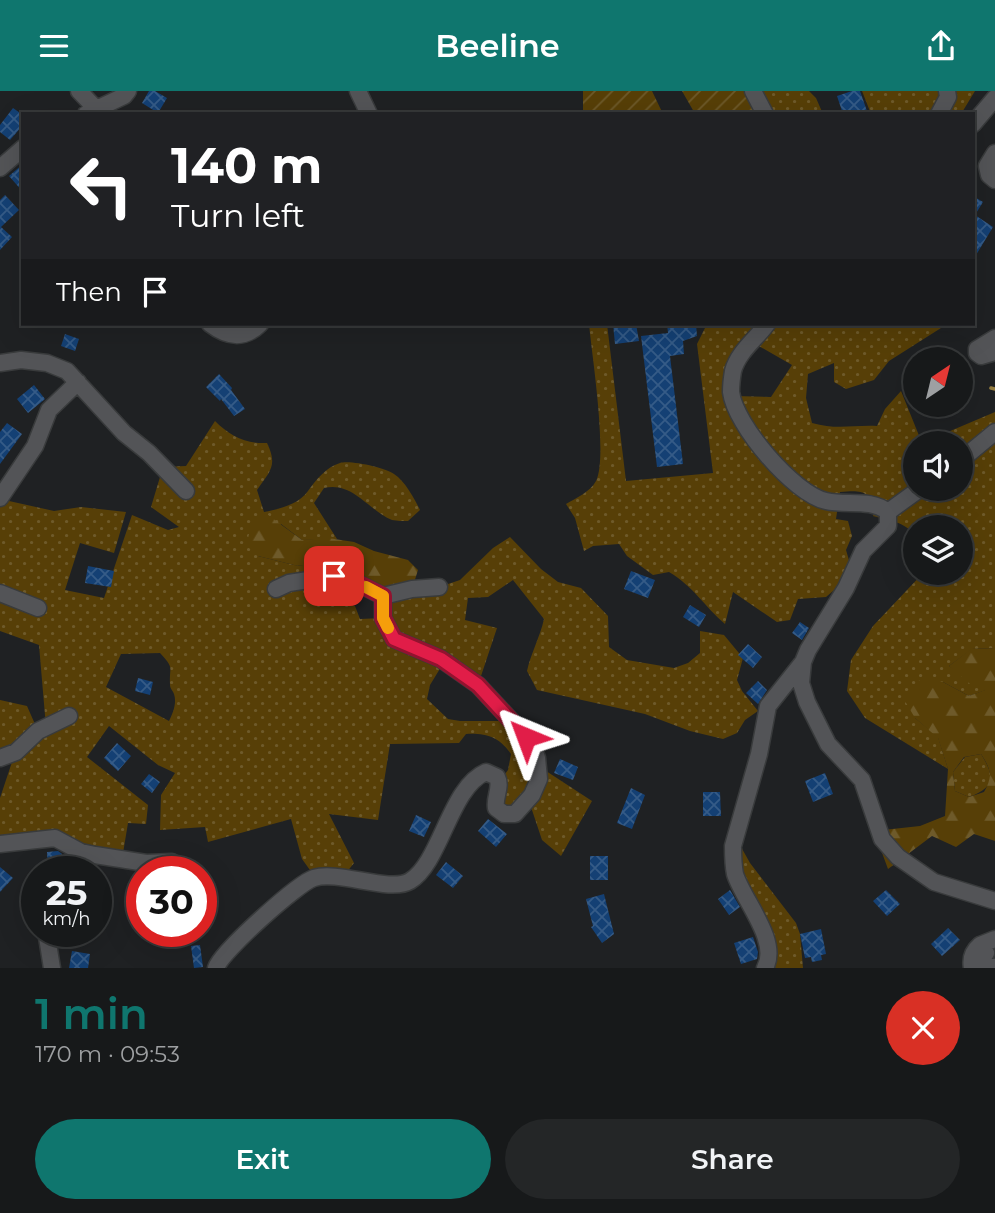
<!DOCTYPE html>
<meta charset="utf-8">
<style>
:root{--surface:#17191a;--page:#242627;--text:#f1f3f6;--muted:#9ea0a2;--line:#363839;--accent:#0f766e}
body{margin:0;font-family:Montserrat,sans-serif;background:var(--page);color:var(--text);height:100vh;display:flex;flex-direction:column;font-size:26px;white-space:nowrap}
*{box-sizing:border-box;margin:0}
p{font-size:23px;color:var(--muted)}
.icon{flex:none;width:38px;height:38px;fill:none;stroke:currentColor;stroke-width:2;stroke-linecap:round;stroke-linejoin:round}
.map{position:relative;height:877px;overflow:hidden}
.panel{display:flex;flex-direction:column;background:var(--surface);flex:1}
.panel>*{flex:none}
.guide{position:absolute;left:21px;top:21px;width:954px;height:214px;border-radius:0px;box-shadow:0 7px 28px #0002,0 0 0 2px var(--line);background:#202124;color:#fff;overflow:hidden}
.needle{width:46px;rotate:35deg}
.fabs{position:absolute;left:903px;top:256px;display:grid;gap:14px}
.fabs a{display:grid;place-items:center;width:70px;height:70px;border-radius:50%;background:var(--surface);box-shadow:0 7px 28px #0002,0 0 0 2px var(--line);font-size:35px}
.speed{position:absolute;left:21px;top:765px;display:flex;gap:14px;font-size:35px;font-weight:700;text-align:center}
.speed>*{display:grid;place-content:center;width:91px;height:91px;border-radius:50%;background:var(--surface);box-shadow:0 7px 28px #0002,0 0 0 2px var(--line);line-height:1}
.speed small{font-size:18px;font-weight:400}
.speed .limit{border:10px solid #d22;background:#fff;color:#111}
.pin{position:absolute;display:grid;place-items:center;width:60px;height:60px;color:#fff;margin:-30px;border-radius:14px;box-shadow:0 4px 10px #0006}
.me{position:absolute;width:77px;margin:-38px;rotate:316deg;stroke-linejoin:round;filter:drop-shadow(0 0 5px #0008)}
.turn{display:flex;align-items:center;gap:24px;height:147px;padding:0 35px;font-size:32px}
.turn .icon{width:91px;height:91px;stroke-width:2.5}
.turn b{display:block;font-size:49px;line-height:60px}
.then{display:flex;align-items:center;height:66px;padding:0 35px;background:#0003;gap:14px;font-size:26px}
.round{display:grid;place-items:center;flex:none;width:74px;height:74px;border-radius:37px;background:var(--page)}
.overview{display:flex;align-items:center;justify-content:space-between;height:119px;padding:0 35px}
h1{font-size:42px;font-weight:600;line-height:52px;color:var(--accent)}
.cta{display:flex;gap:14px;margin-top:auto;padding:14px 35px}
.cta a{flex:1;height:80px;border-radius:42px;background:var(--accent);color:#fff;font-size:28px;font-weight:600;line-height:80px;text-align:center}
.cta a+a{background:var(--page);color:var(--text)}
header{display:flex;justify-content:space-between;align-items:center;height:91px;padding:0 35px;background:var(--accent);color:#fff;font-size:32px;font-weight:600}
.map>svg:first-child{display:block}
.grass{fill:url(#grass-dots);fill-rule:evenodd}
.forest{fill:url(#forest-firs);fill-rule:evenodd}
.garden{fill:url(#garden-furrows)}
.lines{fill:none;stroke-linecap:round;stroke-linejoin:round}
.stream{stroke:#957d40;stroke-width:3.5}
.building{fill:url(#building-cross-hatch)}
.minor-casing{stroke:#393b3c;stroke-width:19}
.minor{stroke:#535457;stroke-width:16}
.route-casing{stroke:#92132f;stroke-width:18}
.route{stroke:#e11d48;stroke-width:12}
.slow{stroke:#f59e0b;stroke-width:12}
</style>
<header><svg class="icon" aria-label="menu" viewBox="0 0 24 24"><path d="M4 6h16M4 12h16M4 18h16"/></svg>Beeline<svg class="icon" aria-label="share" viewBox="0 0 24 24"><path d="M12 15V3M7 8l5-5 5 5M5 13v7h14v-7"/></svg></header>
<div class="map">
<svg width="995" height="877" viewBox="0 0 995 877">
<defs>
<pattern id="grass-dots" width="8" height="8" patternUnits="userSpaceOnUse" patternTransform="scale(1.75)"><rect width="8" height="8" fill="#573f07"/><path d="M2 2h.1M6 6h.1" fill="none" stroke="#6e5a2a" stroke-width="1.8" stroke-linecap="round"/></pattern>
<pattern id="forest-firs" width="22" height="20" patternUnits="userSpaceOnUse" patternTransform="scale(1.75)"><rect width="22" height="20" fill="#573f07"/><path d="M5 1l3.5 6h-7zM16 11l3.5 6h-7z" fill="#6e5a2a"/></pattern>
<pattern id="garden-furrows" width="10" height="10" patternUnits="userSpaceOnUse" patternTransform="scale(1.75)"><rect width="10" height="10" fill="#573f07"/><path d="M-1 1l2-2M0 10L10 0M9 11l2-2" fill="none" stroke="#6e5a2a"/></pattern>
<pattern id="building-cross-hatch" width="8" height="8" patternUnits="userSpaceOnUse" patternTransform="scale(1.75)"><rect width="8" height="8" fill="#144074"/><path d="M0 0l8 8M0 8l8-8" fill="none" stroke="#355b87"/></pattern>
</defs>
<rect width="100%" height="100%" fill="#1f2123"/>
<path class="grass" d="M 748,0 L 809,0 L 816,7 L 823,23 L 757,23 Z
M 862,0 L 975,0 L 961,23 L 871,23 Z
M 589,233 L 607,233 L 626,390 L 713,382 L 697,253 L 707,233 L 938,233 L 941,237 L 889,270 L 874,289 L 846,298 L 834,291 L 834,272 L 808,283 L 806,307 L 812,332 C 836,339 852,334 877,335 L 885,318 L 901,300 L 922,352 L 995,321 L 995,557 L 972,558 L 949,575 L 986,599 L 969,605 L 943,591 L 915,627 L 938,646 L 948,678 L 865,627 L 847,600 L 851,569 L 873,535 L 924,481 L 961,481 L 961,436 L 915,436 L 915,445 C 906,431 888,429 873,425 L 876,418 C 869,399 860,399 840,401 L 836,428 L 848,430 L 852,445 L 846,459 L 853,483 L 826,506 L 798,508 L 790,529 L 777,531 L 733,501 L 725,533 C 704,515 694,496 669,481 L 653,484 L 627,465 L 619,453 L 593,455 L 584,460 L 575,427 L 566,413 C 576,407 590,401 596,390 C 608,366 592,265 589,233 ZM 750,250 L 792,274 L 771,306 L 733,305 ZM 915,352 L 961,352 L 961,397 L 915,397 Z
M 215,330 C 230,345 245,353 267,352 C 278,375 270,380 257,399 L 264,421 C 279,418 298,414 308,400 C 316,389 326,376 340,372 C 351,369 386,377 394,383 C 405,390 414,407 420,419 L 408,430 C 403,430 397,430 392,429 C 369,420 353,390 324,397 L 314,412 L 337,448 L 302,449 L 281,433 L 258,465 L 294,474 L 323,477 L 334,485 L 353,490 L 340,511 L 355,515 L 360,528 L 383,527 L 383,505 L 439,496 L 460,489 L 493,457 L 510,446 L 541,478 L 558,491 L 581,497 L 608,525 L 609,556 L 627,569 L 674,577 L 688,572 L 700,562 L 700,540 L 724,544 L 743,567 L 737,589 L 742,600 L 758,620 L 745,629 L 737,642 L 723,648 L 690,640 L 645,623 L 537,599 L 527,580 C 531,562 540,546 544,528 L 513,489 L 488,506 L 468,507 L 465,529 L 497,537 L 478,594 L 441,576 L 430,594 L 427,608 L 448,628 L 460,630 L 510,630 L 543,678 L 592,710 L 561,765 L 542,749 L 528,707 L 518,717 L 500,717 L 502,687 L 508,679 L 511,663 C 499,646 487,642 466,643 L 459,652 L 390,653 L 378,729 L 329,723 L 354,772 L 342,787 L 315,786 L 302,768 L 291,728 L 208,751 L 205,736 L 160,739 L 161,704 L 175,682 L 158,674 L 109,635 L 87,666 L 148,714 L 146,733 L 128,732 L 122,768 L 54,747 L 0,753 L 0,707 L 15,662 L 0,667 L 0,609 L 27,615 L 38,640 L 46,636 L 39,554 L 0,540 L 0,408 L 54,420 L 81,416 L 126,421 L 114,462 L 80,452 L 65,499 L 104,507 L 132,424 L 168,439 L 179,436 L 151,416 L 163,376 L 186,375 ZM 160,562 C 175,578 169,575 170,593 C 170,598 172,598 174,603 C 177,612 173,622 169,630 L 106,596 L 121,563 Z
M 981,663 C 995,685 995,697 969,706 L 955,700 L 953,681 L 965,666 Z
M 736,747 L 750,772 L 796,832 L 800,843 L 803,877 L 765,877 L 769,870 L 736,784 Z"/>
<path class="forest" d="M 264,421 L 302,449 L 328,447 L 354,451 L 374,460 L 408,469 L 418,479 L 412,498 L 383,505 L 334,485 L 323,477 L 294,474 L 258,465 L 246,454 L 250,440 Z
M 995,557 L 995,750 L 974,743 L 956,756 L 932,745 L 888,778 L 874,740 L 920,735 L 945,725 L 948,678 L 938,647 L 915,627 L 902,605 L 923,586 L 943,591 L 969,605 L 985,599 L 970,593 L 949,575 L 971,558 ZM 981,663 C 991,678 993,686 984,701 L 969,706 L 955,700 L 953,681 L 964,666 Z"/>
<path class="garden" d="M 583,0 L 652,0 L 663,23 L 583,23 Z
M 682,0 L 748,0 L 757,23 L 692,23 L 694,21 Z"/>
<g class="lines">
<path class="stream" d="M 991,297 L 995,298"/>
</g>
<path class="building" d="M 149,0 L 155,0 L 167,7 L 158,22 L 142,12 Z
M 852,0 L 860,0 L 868,23 L 843,23 L 837,5 Z
M 13,17 L 23,24 L 23,34 L 10,49 L 0,41 L 0,34 Z
M 23,73 L 23,101 L 9,85 Z
M 5,104 L 19,119 L 1,136 L 12,146 L 0,159 L 0,109 Z
M 973,105 L 983,111 L 975,124 L 993,136 L 973,169 Z
M 613,233 L 636,233 L 639,250 L 615,253 Z
M 667,233 L 696,233 L 697,245 L 683,250 L 684,263 L 670,265 L 683,373 L 657,376 L 641,245 L 668,242 Z
M 65,243 L 79,248 L 75,260 L 61,255 Z
M 219,283 L 232,297 L 231,299 L 245,318 L 234,325 L 221,308 L 220,310 L 206,296 Z
M 34,294 L 45,308 L 28,322 L 17,308 Z
M 7,332 L 22,343 L 0,373 L 0,341 Z
M 88,475 L 114,480 L 111,496 L 85,492 Z
M 631,480 L 655,489 L 648,507 L 624,498 Z
M 690,514 L 706,524 L 699,536 L 683,526 Z
M 800,531 L 809,537 L 802,549 L 792,542 Z
M 748,553 L 762,566 L 753,577 L 738,564 Z
M 138,587 L 153,591 L 150,604 L 135,600 Z
M 758,590 L 767,599 L 758,613 L 746,602 Z
M 117,652 L 131,665 L 118,680 L 104,667 Z
M 560,668 L 578,676 L 573,689 L 554,682 Z
M 825,682 L 833,703 L 813,711 L 805,690 Z
M 149,683 L 160,691 L 152,702 L 141,693 Z
M 631,697 L 645,704 L 632,738 L 617,732 Z
M 703,701 L 720,701 L 721,725 L 703,725 Z
M 416,724 L 431,731 L 424,746 L 409,740 Z
M 488,728 L 507,743 L 496,756 L 478,740 Z
M 58,760 L 62,763 L 64,780 L 48,780 L 47,761 Z
M 590,765 L 608,765 L 608,789 L 590,789 Z
M 446,771 L 463,785 L 453,797 L 436,784 Z
M 0,776 L 13,787 L 0,801 Z
M 730,799 L 740,816 L 729,824 L 718,808 Z
M 886,799 L 900,813 L 887,825 L 873,810 Z
M 604,803 L 614,843 L 602,852 L 591,836 L 593,835 L 586,808 Z
M 96,813 L 108,815 L 103,836 L 96,834 Z
M 948,837 L 960,849 L 942,865 L 931,853 Z
M 821,838 L 826,863 L 821,864 L 822,869 L 812,871 L 811,866 L 805,867 L 800,843 Z
M 753,846 L 758,861 L 757,868 L 741,873 L 734,852 Z
M 200,854 L 203,876 L 194,877 L 191,855 Z
M 72,860 L 90,863 L 88,877 L 69,877 Z"/>
<g class="lines">
<defs>
<path id="minor" d="M 79,0 L 101,23
M 358,0 L 369,23
M 753,0 L 765,23
M 86,23 L 124,5 L 128,0
M 939,23 L 948,6 L 947,0
M 973,33 L 995,7
M 995,62 L 987,75 L 989,84 L 995,89
M 0,77 L 23,57
M 210,233 C 227,246 244,249 260,233
M 767,233 C 756,248 738,261 733,280 C 732,286 731,295 731,301 C 735,334 794,403 826,410 C 847,415 870,407 888,421
M 995,247 L 977,258 L 977,262 L 981,265 L 995,261
M 0,272 L 21,269 L 47,272 L 67,280 L 124,342 L 149,362 L 186,400
M 961,369 L 995,341
M 0,407 L 35,355 L 49,319 L 78,291
M 888,421 L 888,435 L 863,460 L 846,497 L 808,559 L 803,571 L 801,592 L 807,611 L 828,653 L 862,689 L 882,748 L 898,766 L 934,791 L 995,810
M 888,421 L 921,397
M 276,498 L 289,492 L 334,485 L 353,490 L 383,505 L 412,498 L 439,496
M 0,502 L 38,517
M 0,667 L 16,661 L 38,640 L 69,625
M 0,753 L 55,747 L 81,761 L 95,764 L 146,772 L 172,771
M 46,840 L 52,877
M 995,848 L 980,854 L 986,862 L 983,866 L 986,876 L 995,876
M 216,877 C 221,861 298,792 314,787 C 338,779 390,802 410,790 C 441,771 450,696 486,681 L 497,686 C 502,696 494,706 496,717 L 504,723 L 515,723 L 532,704 L 539,688 L 537,667 L 532,652 L 478,594 L 441,568 L 394,548 L 383,527 L 383,505
M 765,877 C 780,850 743,809 735,783 C 733,773 733,764 733,755 L 759,663 L 768,615 L 803,571
M 972,877 C 970,867 973,860 980,854"/>
</defs>
<use href="#minor" class="minor-casing"/>
<use href="#minor" class="minor"/>
</g>
<g class="lines">
<defs>
<path id="route" d="M 334,485 L 353,490 L 383,505 L 383,527 L 394,548 L 441,568 L 478,594 L 526,646"/>
</defs>
<use href="#route" class="route-casing"/>
<use href="#route" class="route"/>
<path class="slow" d="M 366,496 L 383,505 L 383,527 L 388,537"/>
</g>
</svg>
<div class="fabs">
<a><svg class="needle" viewBox="-14 -14 28 28"><path d="M0-13l5 13h-10z" fill="#e53935"/><path d="M0 13l5-13h-10z" fill="#9ea0a2"/></svg></a>
<a><svg class="icon" aria-label="sound" viewBox="0 0 24 24"><path d="M4 9h4l5-4v14l-5-4H4zM17 9q2 3 0 6"/></svg></a>
<a><svg class="icon" aria-label="layers" viewBox="0 0 24 24"><path d="M12 4l9 5-9 5-9-5zM3 14l9 5 9-5"/></svg></a>
</div>
<div class="speed"><div>25<small>km/h</small></div><div class="limit">30</div></div>
<div class="pin" style="left:334px;top:485px;background:#d93025"><svg class="icon" aria-label="arrive" viewBox="0 0 24 24"><path d="M6 21V4h12l-3 4 3 4H6"/></svg></div>
<svg class="me" style="left:526px;top:646px" viewBox="-20 -20 40 40"><path d="M0-17L14 15 0 8-14 15z" fill="#e11d48" stroke="#fff" stroke-width="4"/></svg>
<div class="guide">
<div class="turn"><svg class="icon" aria-label="left" viewBox="0 0 24 24"><path d="M17 20v-9H6M10 6l-5 5 5 5"/></svg><div><b>140 m</b>Turn left</div></div>
<div class="then">Then<svg class="icon" aria-label="arrive" viewBox="0 0 24 24"><path d="M6 21V4h12l-3 4 3 4H6"/></svg></div>
</div>
</div>
<section class="panel">
<div class="overview"><div><h1>1 min</h1><p>170 m · 09:53</p></div><a class="round" style="background:#d93025;color:#fff"><svg class="icon" aria-label="close" viewBox="0 0 24 24"><path d="M6 6l12 12M18 6L6 18"/></svg></a></div>
<div class="cta"><a>Exit</a><a>Share</a></div>
</section>
